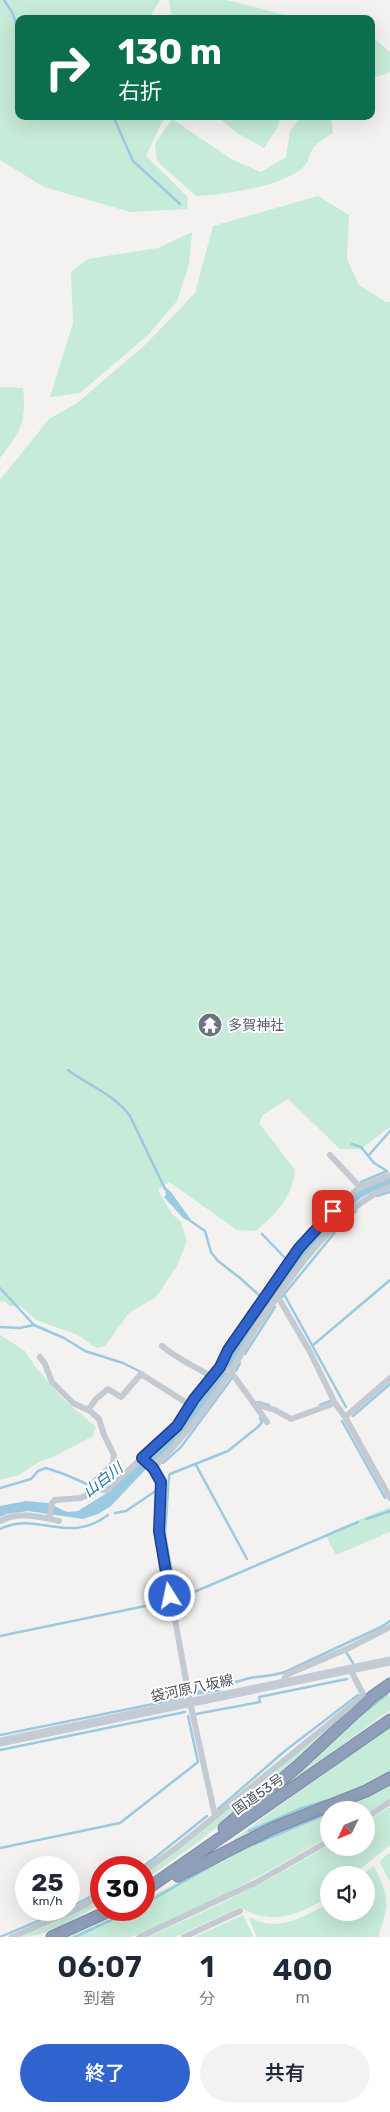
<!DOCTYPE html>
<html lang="ja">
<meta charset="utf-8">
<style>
:root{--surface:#fff;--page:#f2f2f3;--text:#1f2937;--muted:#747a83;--accent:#3063ce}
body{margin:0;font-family:Rubik,"Noto Sans JP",sans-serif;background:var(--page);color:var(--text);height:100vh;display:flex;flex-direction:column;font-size:19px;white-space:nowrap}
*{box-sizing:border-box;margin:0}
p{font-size:16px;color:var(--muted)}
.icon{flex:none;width:28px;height:28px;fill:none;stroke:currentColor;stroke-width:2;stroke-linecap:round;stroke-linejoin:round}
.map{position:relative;height:1937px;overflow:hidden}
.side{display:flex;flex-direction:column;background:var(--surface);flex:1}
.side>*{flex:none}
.banner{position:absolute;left:15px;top:15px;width:360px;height:105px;border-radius:10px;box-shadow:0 5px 20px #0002;background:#0b6e4f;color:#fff;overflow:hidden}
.needle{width:32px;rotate:227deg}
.fabs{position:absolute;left:320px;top:1801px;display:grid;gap:10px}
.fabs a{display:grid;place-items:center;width:55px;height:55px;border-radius:50%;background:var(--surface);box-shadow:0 5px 20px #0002;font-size:25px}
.speed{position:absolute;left:15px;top:1856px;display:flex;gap:10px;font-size:25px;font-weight:700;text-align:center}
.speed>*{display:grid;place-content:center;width:65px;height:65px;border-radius:50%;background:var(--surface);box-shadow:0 5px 20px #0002;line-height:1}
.speed small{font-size:12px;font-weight:400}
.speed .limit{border:8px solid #d22;background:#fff;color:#111}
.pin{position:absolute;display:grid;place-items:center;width:42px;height:42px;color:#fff;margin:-21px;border-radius:10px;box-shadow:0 2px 8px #0006}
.me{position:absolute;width:55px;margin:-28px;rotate:350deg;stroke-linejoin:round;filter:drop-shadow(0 0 4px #0008)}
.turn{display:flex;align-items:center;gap:18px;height:105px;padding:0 20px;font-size:22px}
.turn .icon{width:65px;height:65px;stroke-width:2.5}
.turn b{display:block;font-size:35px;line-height:42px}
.eta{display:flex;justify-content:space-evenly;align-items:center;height:85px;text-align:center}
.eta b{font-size:30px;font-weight:600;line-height:35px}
.button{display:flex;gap:10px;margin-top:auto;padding:10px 20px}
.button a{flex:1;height:58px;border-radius:30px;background:var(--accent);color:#fff;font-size:20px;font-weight:600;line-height:58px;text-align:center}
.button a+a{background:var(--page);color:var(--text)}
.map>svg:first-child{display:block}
.green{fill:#c6ebd8}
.water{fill:#99cae2}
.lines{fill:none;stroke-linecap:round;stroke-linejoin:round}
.stream{stroke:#99cae2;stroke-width:2.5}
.highway-casing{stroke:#7b8aa5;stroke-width:13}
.street{stroke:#c4cad1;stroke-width:6}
.secondary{stroke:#c4cbd5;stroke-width:9}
.highway{stroke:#8f9fb9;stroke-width:11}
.route-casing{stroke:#1f4086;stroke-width:12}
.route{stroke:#3063ce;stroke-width:9}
.labels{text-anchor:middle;stroke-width:4;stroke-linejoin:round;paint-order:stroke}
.worship-label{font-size:14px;fill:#5b616d;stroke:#fff;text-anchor:start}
.street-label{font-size:14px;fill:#4b525c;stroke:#fff}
.water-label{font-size:15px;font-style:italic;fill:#1f739c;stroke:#fff}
</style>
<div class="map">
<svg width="390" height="1937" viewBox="0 0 390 1937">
<rect width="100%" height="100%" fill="#f3f2f1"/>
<path class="green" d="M 0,0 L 160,0 L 149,19 L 19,19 L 19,116 L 165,116 L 146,156 L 188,197 L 187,209 L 130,212 L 44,187 L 0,160 Z
M 169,0 L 227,0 L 301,19 L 174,19 L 171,16 Z
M 371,36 L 390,52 L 390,72 L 371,79 Z
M 217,116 L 281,116 L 277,128 L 264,148 L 237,133 Z
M 301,116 L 331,116 L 333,133 C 325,138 317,142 312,150 C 309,154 309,160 306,164 C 289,186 223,195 196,196 L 157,161 L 155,144 L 172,119 L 233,160 L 261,172 L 286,157 L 290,131 Z
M 318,196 L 349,215 L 347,259 L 359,285 L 386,302 L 390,302 L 390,1127 L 361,1149 L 340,1149 L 288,1099 L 263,1115 L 259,1123 L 295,1170 C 292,1199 276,1213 256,1231 L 237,1230 L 169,1182 L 158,1190 L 172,1214 L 181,1222 L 187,1241 L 177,1266 L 156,1297 L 129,1313 L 105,1346 L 96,1348 L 78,1335 L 36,1320 L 20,1306 L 10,1306 L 4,1301 L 0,1302 L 0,480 L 49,419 L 77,403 L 145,345 L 195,293 L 213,226 Z
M 192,232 L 189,264 L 177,301 L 148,335 L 80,393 L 50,397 L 73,323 L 71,272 L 88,259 L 158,248 Z
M 0,387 L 23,388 C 27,422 20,432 0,458 Z
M 0,1335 L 25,1351 L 35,1366 L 62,1398 L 96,1427 L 93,1436 L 55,1456 L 39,1462 L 19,1475 L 0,1480 Z
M 388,1508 L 390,1508 L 390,1532 L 336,1555 L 325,1534 Z
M 386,1691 L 390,1696 L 390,1710 L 263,1802 Z
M 337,1722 C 277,1779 213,1835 144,1880 L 144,1874 L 301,1748 Z
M 390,1725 L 390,1774 L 366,1786 L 233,1842 L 233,1840 Z
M 390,1783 L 390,1799 L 366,1814 L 366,1810 L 329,1810 L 329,1837 L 252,1880 L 193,1910 L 132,1937 L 69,1937 L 127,1910 L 144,1910 L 144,1901 L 238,1848 Z
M 390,1807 L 390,1845 L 353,1875 L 329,1875 L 329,1895 C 312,1909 284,1921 262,1916 C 254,1915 247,1911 240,1907 L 175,1937 L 148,1937 C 210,1910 271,1880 329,1845 L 329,1848 L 366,1848 L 366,1822 Z
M 390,1852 L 390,1882 L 380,1863 L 381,1860 Z
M 374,1866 C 390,1899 390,1902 378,1937 L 257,1937 L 248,1917 C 255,1920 265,1924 272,1924 C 292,1924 312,1913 329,1903 L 329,1912 L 366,1912 L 366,1875 L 361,1875 Z
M 101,1900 L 101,1904 C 76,1917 48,1937 20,1937 L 52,1924 Z
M 243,1915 L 254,1937 L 194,1937 Z"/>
<path class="water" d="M 390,1177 L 390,1185 L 374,1191 L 361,1198 L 336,1219 L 318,1240 L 273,1299 L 249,1334 L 227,1374 L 175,1444 L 147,1468 L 111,1506 L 98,1514 L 83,1519 L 28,1511 L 7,1514 L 0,1517 L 0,1506 L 26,1501 L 48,1503 L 67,1512 L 78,1511 L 110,1491 L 191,1408 L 225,1363 L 242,1333 L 279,1281 L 322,1226 L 359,1191 Z
M 165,1187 L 171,1192 L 194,1224 L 183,1218 L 164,1197 L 166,1195 Z"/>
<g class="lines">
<path class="stream" d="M 4,0 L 12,12 L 19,31
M 113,116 L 133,161 L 180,204
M 68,1070 C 89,1086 114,1094 130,1116 L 165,1189
M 352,1144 L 361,1147 L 374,1163 L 387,1171 L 361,1182
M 369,1155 L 390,1131
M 377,1196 L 390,1192
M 345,1220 L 356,1211
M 192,1222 L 205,1231 L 211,1252 L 218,1261 L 240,1278 L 260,1296
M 262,1234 L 286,1259
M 0,1288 L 34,1325 L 64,1338 L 85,1351 L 123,1363 L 143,1373
M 285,1296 L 346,1407
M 282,1297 L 340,1226
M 0,1327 L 20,1328 L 34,1325
M 312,1346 L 390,1280
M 245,1354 L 275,1307
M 236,1371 L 240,1363
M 258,1402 L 269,1405
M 320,1405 L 330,1401
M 353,1416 L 390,1384
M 342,1421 L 385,1498
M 163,1463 L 181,1447 L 232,1378
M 196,1465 L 247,1559
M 0,1488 L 31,1479 L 38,1471 L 46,1468 L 64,1474 L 89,1485
M 115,1513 L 126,1511 L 157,1490
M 366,1519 L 390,1511
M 0,1529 C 38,1510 67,1546 108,1515
M 175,1588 L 165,1535 L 169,1476 L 170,1474 L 228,1451 L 259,1426 L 262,1422 L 260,1418
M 180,1598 L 358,1522
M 0,1636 L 160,1603
M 346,1652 L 353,1663
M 195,1692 C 214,1689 231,1683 250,1678 C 261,1676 273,1676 285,1672 L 381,1627 L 390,1621
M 195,1694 L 220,1690
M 196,1714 L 260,1702 L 259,1697 L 347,1679
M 361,1715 L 387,1694
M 0,1735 L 183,1698
M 0,1750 L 185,1712
M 218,1809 L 286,1750 L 358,1695
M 334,1810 L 345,1805
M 249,1831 L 302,1808 L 325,1801
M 254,1844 L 329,1813
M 0,1848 L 120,1823 L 198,1762 L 188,1716
M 141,1868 L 157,1856 L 207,1816
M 144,1904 L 220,1861
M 69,1908 L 101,1891
M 0,1937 L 64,1910
M 75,1937 L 133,1910"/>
<defs>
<path id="highway" d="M 224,1828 L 298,1766 L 373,1696 L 390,1684
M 178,1876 L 273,1828 L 366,1791 L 390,1778
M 144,1891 L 390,1720
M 52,1937 L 111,1910"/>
</defs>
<use href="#highway" class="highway-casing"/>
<path class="street" d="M 330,1155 L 360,1187
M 278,1297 L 310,1352 L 335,1403 L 345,1417 L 390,1498
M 162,1346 C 177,1359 195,1366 212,1377
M 40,1357 L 45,1364 L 52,1382 L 73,1403 L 90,1411 L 99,1419 L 104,1435 L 114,1455 L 113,1464 L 92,1484 L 92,1493
M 220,1367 L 231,1372 L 267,1422
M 255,1404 L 275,1410 L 291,1419 L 335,1403
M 88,1410 L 96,1399 L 108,1389 L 121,1397 L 141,1374 L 190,1405
M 345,1417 L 390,1378
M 153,1468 C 182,1440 206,1408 229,1374 C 239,1361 245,1345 254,1331 C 283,1287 339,1204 390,1187
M 49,1519 L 52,1503 L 55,1500 L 81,1498 L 97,1490 L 107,1490 L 142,1458
M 0,1521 C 19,1511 40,1517 59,1521
M 283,1683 L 286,1675 L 349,1648 L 390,1627
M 215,1816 L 190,1702 L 159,1531 L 161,1482 L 153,1468 L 142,1458 L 177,1426 L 194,1399 L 220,1367 L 227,1350 L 299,1248 L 323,1221 L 360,1187 L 390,1175
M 366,1818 L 390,1802
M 144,1871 L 176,1848 L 362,1697 L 363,1694 L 350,1669
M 12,1937 L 75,1910 L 101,1896
M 140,1937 L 257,1882 L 329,1841
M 184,1937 L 240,1911"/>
<path class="secondary" d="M 0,1742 L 390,1661"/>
<use href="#highway" class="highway"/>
</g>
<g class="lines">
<defs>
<path id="route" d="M 170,1596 L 159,1531 L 161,1482 L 153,1468 L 142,1458 L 177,1426 L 194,1399 L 220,1367 L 228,1350 L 299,1248 L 333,1211"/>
</defs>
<use href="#route" class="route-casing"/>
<use href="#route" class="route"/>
</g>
<defs>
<symbol id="temple-disc" viewBox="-11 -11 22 22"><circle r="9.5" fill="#6b7280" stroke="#fff"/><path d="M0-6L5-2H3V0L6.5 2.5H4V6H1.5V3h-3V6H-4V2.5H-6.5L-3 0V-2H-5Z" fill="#fff"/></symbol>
</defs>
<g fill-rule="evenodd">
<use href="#temple-disc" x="196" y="1011" width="28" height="28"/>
</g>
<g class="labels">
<g class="worship-label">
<text x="228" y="1030">多賀神社</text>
</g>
<g class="street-label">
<text transform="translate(192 1688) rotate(-12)" y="5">袋河原八坂線</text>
<text transform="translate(258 1794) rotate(-35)" y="5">国道53号</text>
</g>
<g class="water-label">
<text transform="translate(103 1480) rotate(-38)" y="5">山白川</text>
</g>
</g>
</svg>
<div class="fabs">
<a><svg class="needle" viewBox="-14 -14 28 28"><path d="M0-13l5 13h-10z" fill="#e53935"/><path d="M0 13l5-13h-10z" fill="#747a83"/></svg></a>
<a><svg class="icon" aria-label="sound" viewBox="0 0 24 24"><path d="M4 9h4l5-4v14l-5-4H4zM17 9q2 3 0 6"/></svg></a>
</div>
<div class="speed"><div>25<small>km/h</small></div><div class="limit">30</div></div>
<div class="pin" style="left:333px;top:1211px;background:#d93025"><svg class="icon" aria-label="arrive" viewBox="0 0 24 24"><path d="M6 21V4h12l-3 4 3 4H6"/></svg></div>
<svg class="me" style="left:170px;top:1596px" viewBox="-20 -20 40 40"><circle r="17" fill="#3063ce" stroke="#fff" stroke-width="3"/><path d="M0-11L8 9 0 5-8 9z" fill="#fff"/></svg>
<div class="banner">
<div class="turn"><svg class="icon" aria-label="right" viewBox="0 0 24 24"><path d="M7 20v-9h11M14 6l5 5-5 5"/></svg><div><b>130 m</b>右折</div></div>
</div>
</div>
<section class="side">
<div class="eta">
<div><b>06:07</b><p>到着</p></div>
<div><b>1</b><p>分</p></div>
<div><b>400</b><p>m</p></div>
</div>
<div class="button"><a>終了</a><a>共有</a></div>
</section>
